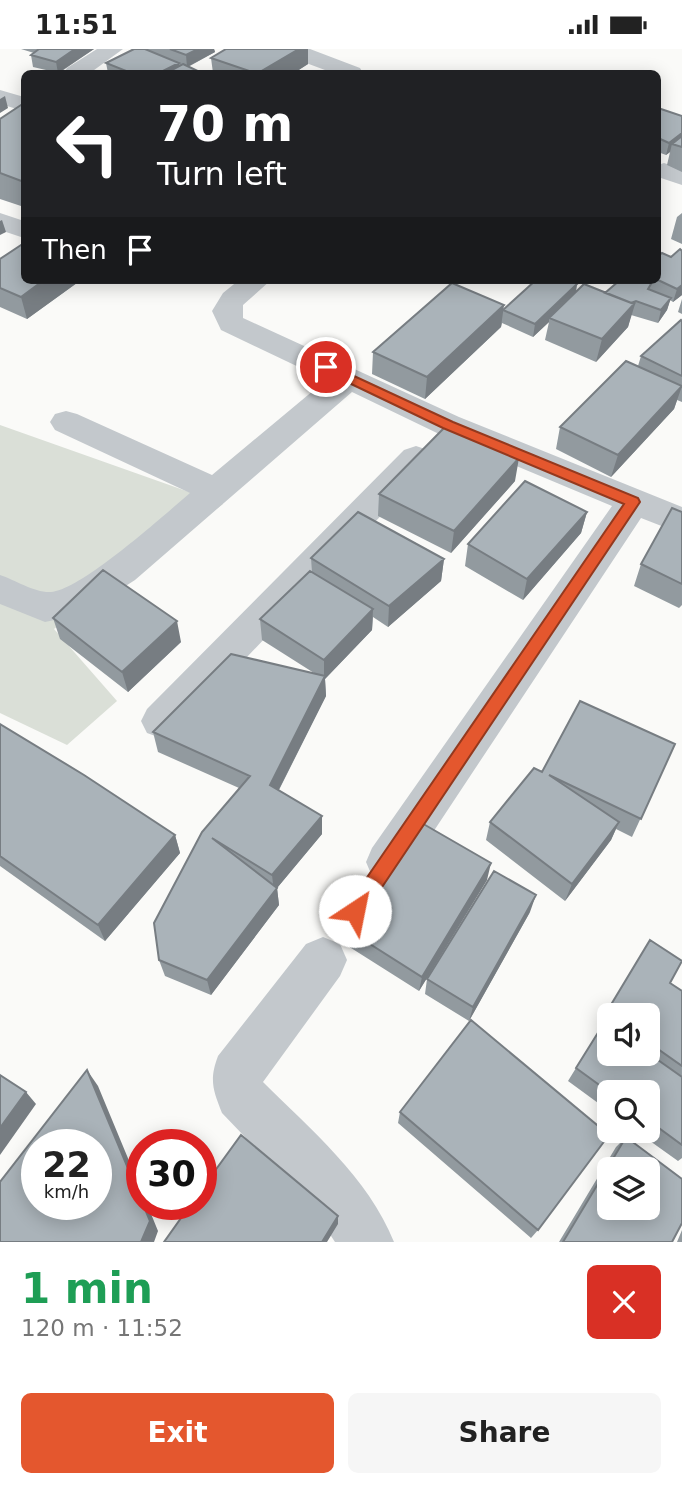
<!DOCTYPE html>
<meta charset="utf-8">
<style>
:root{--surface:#fff;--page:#f6f6f6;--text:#222;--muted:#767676;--accent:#e4572e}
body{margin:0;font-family:"DejaVu Sans",sans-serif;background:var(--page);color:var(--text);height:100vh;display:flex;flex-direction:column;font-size:26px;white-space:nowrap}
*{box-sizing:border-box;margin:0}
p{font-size:23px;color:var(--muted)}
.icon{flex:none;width:38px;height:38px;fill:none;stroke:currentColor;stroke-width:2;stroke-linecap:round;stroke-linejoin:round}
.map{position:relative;height:1193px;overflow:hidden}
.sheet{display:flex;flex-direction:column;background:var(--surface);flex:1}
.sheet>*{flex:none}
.guide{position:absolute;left:21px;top:21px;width:640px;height:214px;border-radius:10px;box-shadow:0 4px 18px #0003;background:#202124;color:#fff;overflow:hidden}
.tools{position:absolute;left:597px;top:954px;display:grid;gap:14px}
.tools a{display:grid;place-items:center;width:63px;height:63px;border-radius:10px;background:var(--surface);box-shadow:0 4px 18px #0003;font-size:35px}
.speed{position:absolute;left:21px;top:1080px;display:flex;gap:14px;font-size:35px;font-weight:700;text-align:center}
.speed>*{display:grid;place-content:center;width:91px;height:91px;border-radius:50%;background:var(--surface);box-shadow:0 4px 18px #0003;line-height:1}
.speed small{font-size:18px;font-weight:400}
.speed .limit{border:10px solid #d22;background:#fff;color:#111}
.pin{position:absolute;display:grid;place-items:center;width:60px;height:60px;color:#fff;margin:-30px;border:4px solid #fff;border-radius:50%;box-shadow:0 2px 7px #0007}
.me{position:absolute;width:77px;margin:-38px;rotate:34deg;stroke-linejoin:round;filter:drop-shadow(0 0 5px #0008)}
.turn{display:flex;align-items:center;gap:24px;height:147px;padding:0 21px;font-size:32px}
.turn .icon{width:91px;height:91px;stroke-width:2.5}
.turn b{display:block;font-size:49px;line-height:60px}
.then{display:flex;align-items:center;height:66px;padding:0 21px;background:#0003;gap:14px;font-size:26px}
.round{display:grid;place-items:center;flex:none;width:74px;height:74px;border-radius:10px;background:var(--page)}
.overview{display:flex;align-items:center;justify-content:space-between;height:119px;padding:0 21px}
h1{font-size:42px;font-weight:700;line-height:52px;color:#1e9e55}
.cta{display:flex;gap:14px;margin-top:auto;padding:14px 21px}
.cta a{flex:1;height:80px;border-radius:10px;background:var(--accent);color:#fff;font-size:28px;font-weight:700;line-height:80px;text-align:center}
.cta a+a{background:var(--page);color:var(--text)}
.status{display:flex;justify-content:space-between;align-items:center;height:49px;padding:0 35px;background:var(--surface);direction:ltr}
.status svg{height:19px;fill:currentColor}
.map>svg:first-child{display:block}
.green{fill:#dadfd7}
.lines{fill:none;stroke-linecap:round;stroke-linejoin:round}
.minor{fill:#c3c8cc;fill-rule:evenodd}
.wall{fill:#929a9f;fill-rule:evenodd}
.shaded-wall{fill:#777d82}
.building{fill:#aab3b9;stroke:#777d82;stroke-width:2;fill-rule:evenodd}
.route{fill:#e4572e;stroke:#94391e;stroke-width:2}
</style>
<div class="status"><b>11:51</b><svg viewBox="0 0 49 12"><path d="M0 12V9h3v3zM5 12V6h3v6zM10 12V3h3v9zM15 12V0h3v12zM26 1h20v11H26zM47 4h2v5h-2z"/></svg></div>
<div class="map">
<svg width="682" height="1193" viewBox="0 0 682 1193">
<rect width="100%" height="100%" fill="#fafaf8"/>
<path class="green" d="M 0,376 L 223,455 L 54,580 L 117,652 L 67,696 L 0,664 Z"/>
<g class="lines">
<path class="minor" d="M 97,0 L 123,0 L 90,24 L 64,24 L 67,19 Z
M 279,0 L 310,0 L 360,19 L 363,24 L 333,24 L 282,5 Z
M 0,41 L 24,48 L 24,62 L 0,55 Z
M 664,114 L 682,120 L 682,136 L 658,128 L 658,116 Z
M 0,164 L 24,172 L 24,189 L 0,181 Z
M 239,231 L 271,231 L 243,256 L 243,269 L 459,368 L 682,458 L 682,485 L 641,469 L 404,827 L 388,833 L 372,827 L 366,813 L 372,799 L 612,457 L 437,384 L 352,343 L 135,531 L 82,565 L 45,573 L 0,555 L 0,526 C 15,531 35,544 51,543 C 81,541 163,467 190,444 L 55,381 L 50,373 L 55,365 L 66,362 L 77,365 L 212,426 L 326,331 L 221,281 L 212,262 L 223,244 Z
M 416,397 L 428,401 L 433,409 L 428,417 L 175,684 L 161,689 L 147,684 L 141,672 L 147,660 L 404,401 Z
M 323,888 L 340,895 L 347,911 L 340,927 L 263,1033 C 311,1081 368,1128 394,1193 L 335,1193 L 312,1158 L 222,1064 C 213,1041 209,1031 218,1007 L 306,895 Z"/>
</g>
<path class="wall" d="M 21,0 L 94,0 L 59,24 L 33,18 L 31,6 L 34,4 Z
M 148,0 L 214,0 L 215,3 L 188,18 L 200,23 L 200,24 L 108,24 L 106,14 L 148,1 Z
M 211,9 L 308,15 L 294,24 L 213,24 Z
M 24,54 L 24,158 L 0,150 L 0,70 Z
M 658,59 L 682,67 L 682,123 L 667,116 L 670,103 L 666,106 L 658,103 Z
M 682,164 L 682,195 L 671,190 L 677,168 Z
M 658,207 L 682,246 L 673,253 L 670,251 L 667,261 L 658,274 L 631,266 L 628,278 L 596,313 L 545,291 L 549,273 L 533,288 L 502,274 L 501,278 L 425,350 L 372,325 L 373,303 L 504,260 L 577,235 L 576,243 L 605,244 L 620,231 L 658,231 Z
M 0,210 L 24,231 L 81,231 L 27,270 L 0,258 Z
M 682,250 L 682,265 L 678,263 Z
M 682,272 L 682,353 L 677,351 L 674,360 L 611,428 L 556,400 L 560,378 L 638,317 L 641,307 Z
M 515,432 L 451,504 L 378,467 L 379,445 Z
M 587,463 L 581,484 L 523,551 L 465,517 L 468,495 Z
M 682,463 L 682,556 L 679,559 L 634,537 L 641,515 Z
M 311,509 L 444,510 L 441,532 L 388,578 L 373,568 L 372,581 L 325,630 L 326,647 L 279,741 L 322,767 L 322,785 L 277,839 L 279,856 L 211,946 L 165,927 L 159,911 L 239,739 L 158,703 L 153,683 L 314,624 L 262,591 L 260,570 L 312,523 Z
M 53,569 L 181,593 L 128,643 L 60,590 Z
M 0,675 L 175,786 L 180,804 L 105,892 L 0,817 Z
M 675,695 L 632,788 L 616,780 L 611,791 L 565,852 L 486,791 L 490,773 L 542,723 Z
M 487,831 L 419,942 L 340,892 L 340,876 Z
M 530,863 L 469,972 L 425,945 L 427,930 Z
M 650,891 L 670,934 L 682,942 L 682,1109 L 678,1112 L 636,1082 L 648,1082 L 648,1043 L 609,1043 L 609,1062 L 568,1032 L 600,980 L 598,978 ZM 609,966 L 648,966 L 648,1004 L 609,1004 Z
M 400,1063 L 538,1181 L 531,1189 L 398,1074 Z
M 626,1088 L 672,1193 L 559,1193 L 616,1098 Z
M 682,1181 L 682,1193 L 677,1193 Z"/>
<path class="shaded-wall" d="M 75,0 L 94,0 L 58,24 L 56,13 Z
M 198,0 L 214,0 L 215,3 L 187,18 L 186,6 Z
M 299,0 L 308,0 L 308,15 L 294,24 L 258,24 Z
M 179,14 L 180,24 L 159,24 Z
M 5,47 L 8,59 L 0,64 L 0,50 Z
M 682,84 L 682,94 L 672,95 L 670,103 L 666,106 L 669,94 Z
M 2,171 L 6,183 L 0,186 L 0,172 Z
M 44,231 L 81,231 L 27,270 L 21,248 Z
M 577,235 L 575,247 L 549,269 L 549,273 L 533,288 L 535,275 Z
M 682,236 L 682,246 L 673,253 L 677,240 Z
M 671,249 L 667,261 L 658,274 L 661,261 Z
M 636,252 L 628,278 L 596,313 L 602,290 L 627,257 Z
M 504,256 L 501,278 L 425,350 L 427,328 Z
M 682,337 L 674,360 L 611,428 L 618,406 Z
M 519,409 L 515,432 L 451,504 L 454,482 Z
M 587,463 L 581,484 L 523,551 L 527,530 Z
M 444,510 L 441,532 L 388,578 L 389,557 Z
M 373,560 L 372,581 L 325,630 L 326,647 L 272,754 L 270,736 L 324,629 L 324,611 Z
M 177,572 L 181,593 L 128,643 L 122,623 Z
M 322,767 L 322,785 L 277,839 L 279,856 L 211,946 L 207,931 L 274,843 L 272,826 Z
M 619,773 L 611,791 L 565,852 L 572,835 Z
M 175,786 L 180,804 L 105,892 L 98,876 Z
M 491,814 L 487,831 L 419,942 L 422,928 Z
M 536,846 L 530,863 L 469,972 L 473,958 Z
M 87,1021 L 98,1037 L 142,1143 L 142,1153 Z
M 26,1043 L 36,1055 L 0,1106 L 0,1079 Z
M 143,1155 L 147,1155 L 158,1182 L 154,1193 L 141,1193 Z
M 338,1167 L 338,1175 L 327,1193 L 322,1193 Z"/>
<path class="building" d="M 39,0 L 75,0 L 56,13 L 31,6 Z
M 134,0 L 145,0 L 179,14 L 159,24 L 131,24 L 106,14 Z
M 170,0 L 198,0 L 186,6 Z
M 226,0 L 299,0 L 258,24 L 255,24 L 211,9 Z
M 183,15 L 200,23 L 197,24 L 166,24 Z
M 24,54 L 24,133 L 0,124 L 0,70 Z
M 658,59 L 682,67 L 682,84 L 669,94 L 658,89 Z
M 682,87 L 682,98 L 672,95 Z
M 24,194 L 24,231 L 44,231 L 21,248 L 0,239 L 0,210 Z
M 680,200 L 682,202 L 682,236 L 677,240 L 658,231 L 658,207 L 662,204 L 671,208 Z
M 536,231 L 573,231 L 577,235 L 535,275 L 503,261 Z
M 620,231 L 645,231 L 651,235 L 648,240 L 671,249 L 661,261 L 636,252 L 631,254 L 605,244 Z
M 452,234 L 504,256 L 427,328 L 373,303 Z
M 584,235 L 634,255 L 602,290 L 549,269 Z
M 681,271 L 682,272 L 682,327 L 641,307 Z
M 626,312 L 682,337 L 618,406 L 560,378 Z
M 445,378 L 519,409 L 454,482 L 379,445 Z
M 525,432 L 587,463 L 527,530 L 468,495 Z
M 672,459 L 682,463 L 682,535 L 641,515 Z
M 358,463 L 444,510 L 389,557 L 311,509 Z
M 103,521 L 177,572 L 122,623 L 53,569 Z
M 310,522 L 373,560 L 324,611 L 260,570 Z
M 231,605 L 325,627 L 270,736 L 322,767 L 272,826 L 212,789 L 277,839 L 207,931 L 159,911 L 154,874 L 202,783 L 250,727 L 153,683 Z
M 580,652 L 675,695 L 641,770 L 549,726 L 619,773 L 572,835 L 490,773 L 534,719 L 542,723 Z
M 0,675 L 84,726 L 175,786 L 98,876 L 0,807 Z
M 413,769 L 491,814 L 422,928 L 340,876 Z
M 494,822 L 536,846 L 473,958 L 427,930 Z
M 650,891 L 682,912 L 670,934 L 682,942 L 682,1017 L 648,993 L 648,966 L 609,966 L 606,964 Z
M 471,971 L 609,1086 L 538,1181 L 400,1063 Z
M 604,974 L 609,977 L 609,1004 L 648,1004 L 682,1028 L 682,1096 L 648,1071 L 648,1043 L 609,1043 L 576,1019 Z
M 87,1021 L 150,1172 L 141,1193 L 0,1193 L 0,1133 ZM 37,1096 L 96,1096 L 96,1155 L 37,1155 Z
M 0,1026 L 26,1043 L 0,1079 Z
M 241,1086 L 338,1167 L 322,1193 L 164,1193 L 191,1155 L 201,1155 L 201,1141 Z
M 626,1088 L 682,1130 L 682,1174 L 672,1193 L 563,1193 ZM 609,1120 L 648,1120 L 648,1158 L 609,1158 Z"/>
<path class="route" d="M 326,314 L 453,373 L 638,449 L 640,453 L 362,868 L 355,871 L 348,868 L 345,862 L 348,856 L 624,455 L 443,379 L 322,321 L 322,316 Z"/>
</svg>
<div class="tools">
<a><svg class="icon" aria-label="sound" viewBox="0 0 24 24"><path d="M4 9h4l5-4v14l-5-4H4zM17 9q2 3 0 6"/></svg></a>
<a><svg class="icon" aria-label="search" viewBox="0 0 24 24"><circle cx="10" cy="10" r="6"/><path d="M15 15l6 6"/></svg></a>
<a><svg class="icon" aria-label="layers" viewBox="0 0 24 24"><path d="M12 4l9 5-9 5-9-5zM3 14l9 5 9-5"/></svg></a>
</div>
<div class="speed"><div>22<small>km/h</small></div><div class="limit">30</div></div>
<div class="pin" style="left:326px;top:318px;background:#d93025"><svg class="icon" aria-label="arrive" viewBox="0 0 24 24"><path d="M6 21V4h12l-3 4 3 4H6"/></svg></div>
<svg class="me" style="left:355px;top:862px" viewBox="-20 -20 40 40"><circle r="19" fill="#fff"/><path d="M0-13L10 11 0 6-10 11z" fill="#e4572e"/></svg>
<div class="guide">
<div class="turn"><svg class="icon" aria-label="left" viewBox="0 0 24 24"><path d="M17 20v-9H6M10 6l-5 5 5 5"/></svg><div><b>70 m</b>Turn left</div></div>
<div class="then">Then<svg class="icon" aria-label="arrive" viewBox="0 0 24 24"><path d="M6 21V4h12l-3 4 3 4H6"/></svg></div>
</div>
</div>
<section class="sheet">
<div class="overview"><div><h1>1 min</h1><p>120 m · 11:52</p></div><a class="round" style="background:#d93025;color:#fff"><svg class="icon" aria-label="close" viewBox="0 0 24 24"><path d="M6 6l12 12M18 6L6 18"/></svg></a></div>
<div class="cta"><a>Exit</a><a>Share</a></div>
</section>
